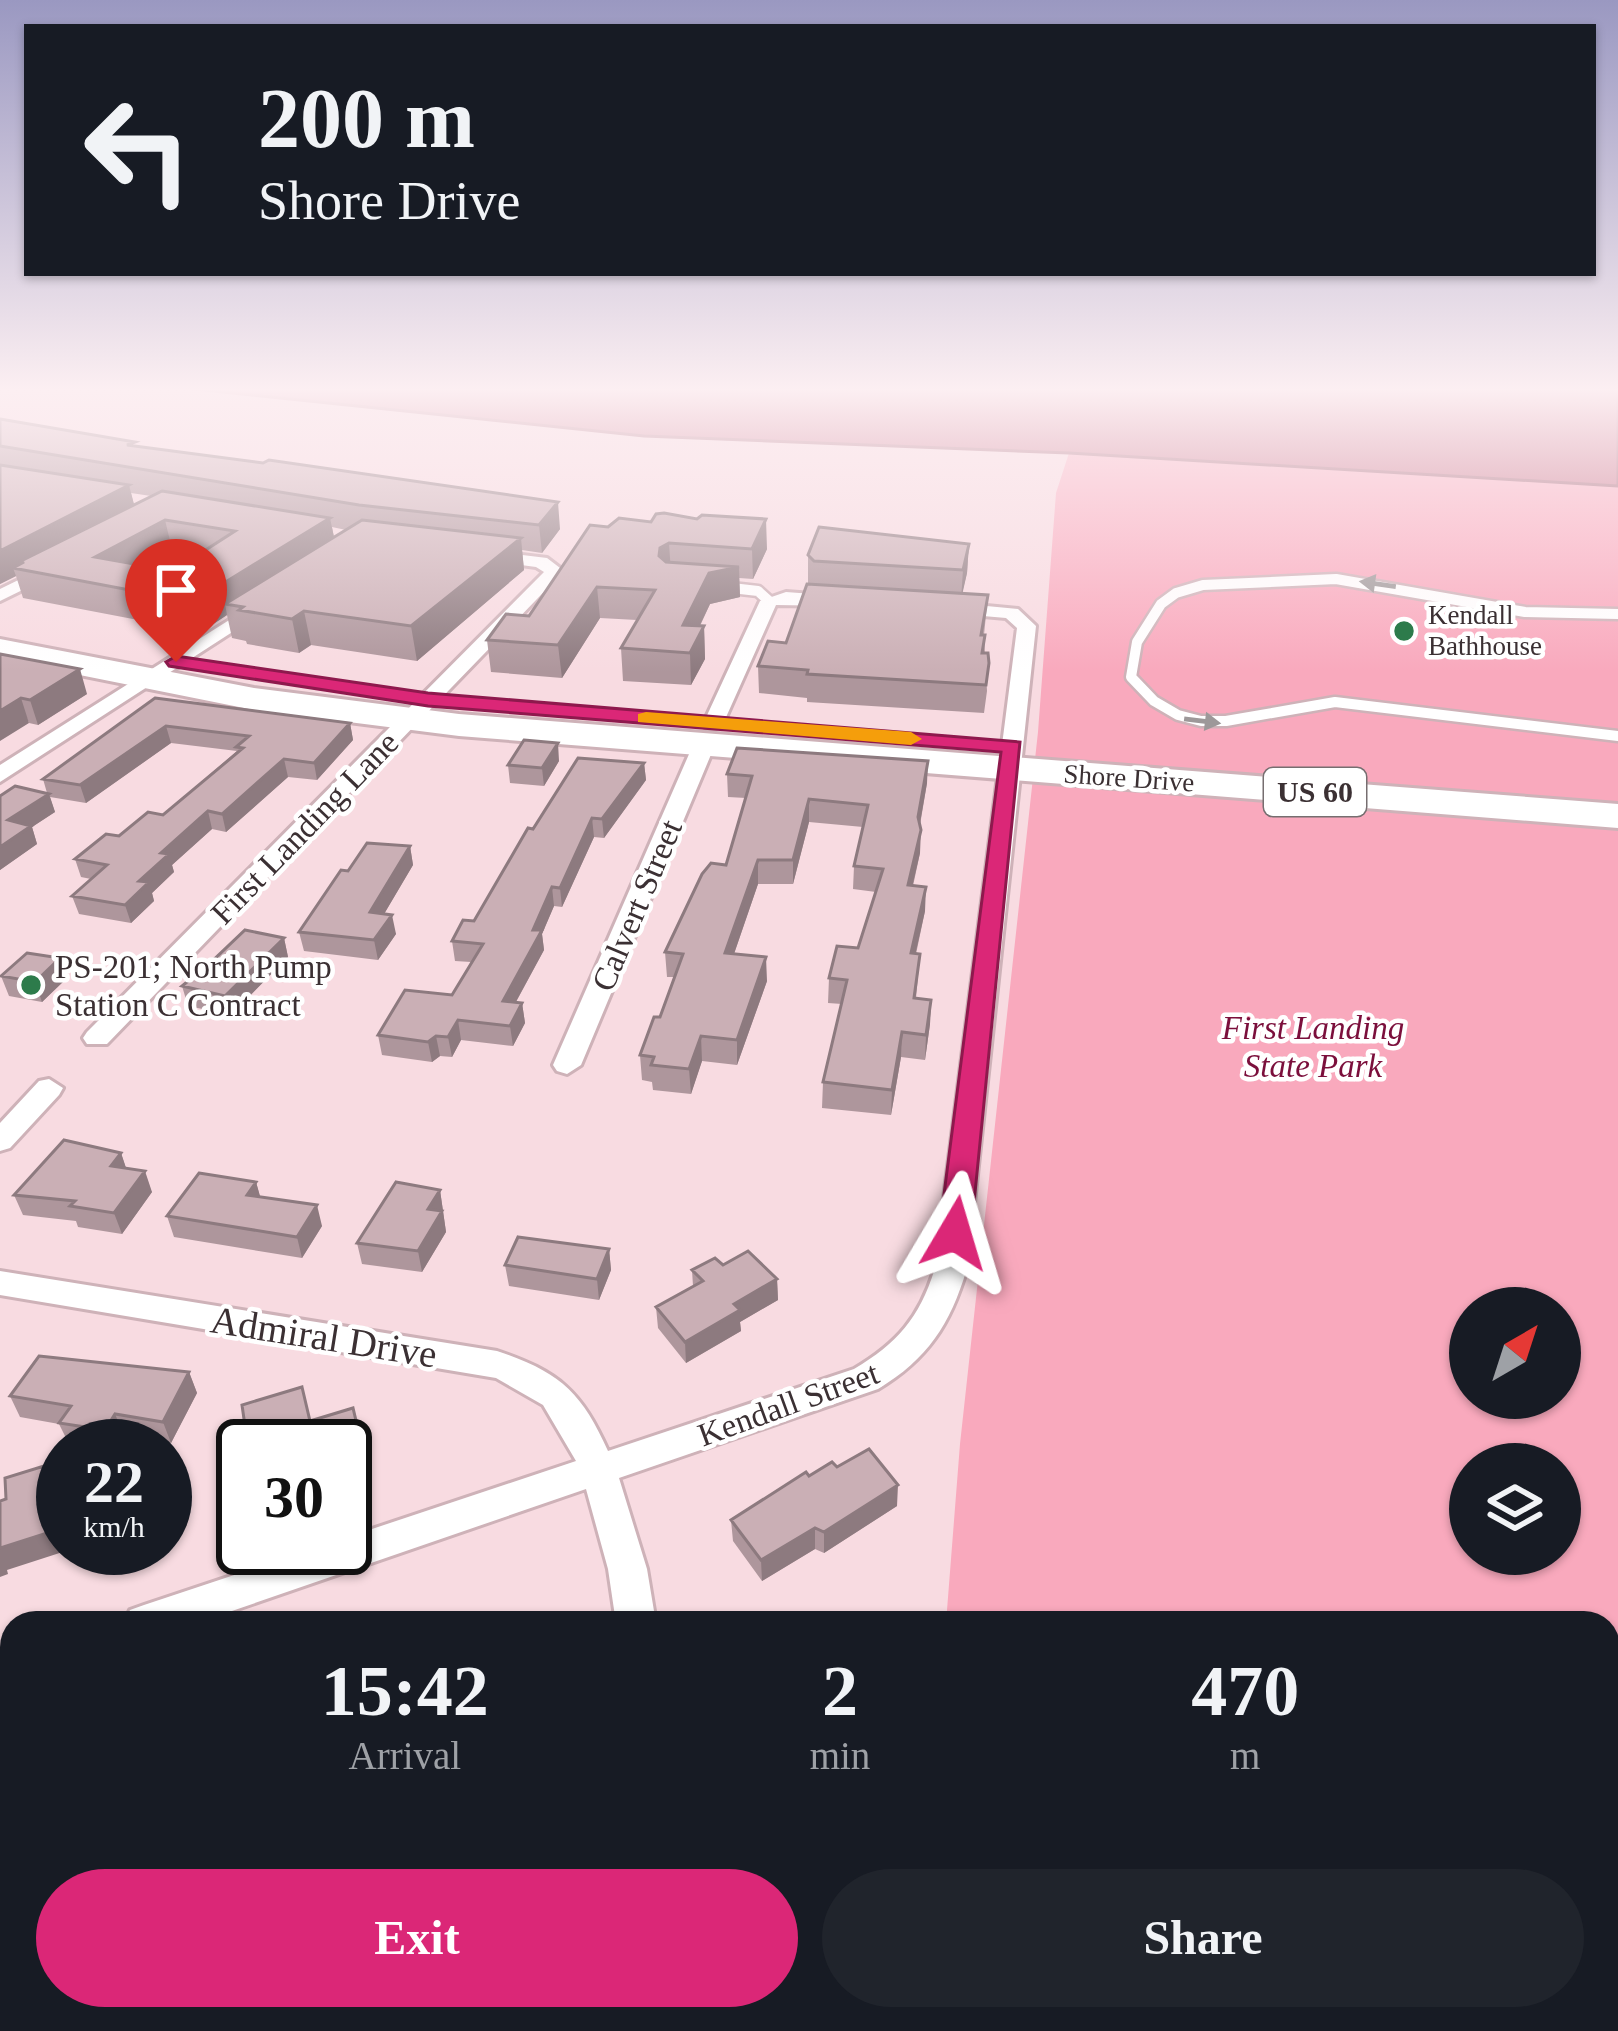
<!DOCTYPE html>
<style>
:root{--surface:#171b24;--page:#20242c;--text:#f1f3f6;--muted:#9ea1a6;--accent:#db2777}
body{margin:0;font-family:"Times New Roman",serif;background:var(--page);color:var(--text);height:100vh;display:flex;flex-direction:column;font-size:45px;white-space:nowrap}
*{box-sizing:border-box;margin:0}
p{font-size:39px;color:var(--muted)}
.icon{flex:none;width:66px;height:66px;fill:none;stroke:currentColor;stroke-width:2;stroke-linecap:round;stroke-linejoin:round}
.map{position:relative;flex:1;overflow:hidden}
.drawer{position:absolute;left:0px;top:1611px;width:1620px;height:420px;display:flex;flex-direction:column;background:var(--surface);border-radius:36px 36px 0 0;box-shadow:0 3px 9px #0004}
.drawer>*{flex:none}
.hud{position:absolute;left:24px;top:24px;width:1572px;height:252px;border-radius:0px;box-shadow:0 3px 9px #0004;background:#171b24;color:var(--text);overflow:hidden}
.needle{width:78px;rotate:39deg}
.tools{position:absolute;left:1449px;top:1287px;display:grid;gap:24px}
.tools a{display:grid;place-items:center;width:132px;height:132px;border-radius:50%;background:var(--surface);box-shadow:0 3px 9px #0004;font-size:60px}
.speed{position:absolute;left:36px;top:1419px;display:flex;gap:24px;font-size:60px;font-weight:700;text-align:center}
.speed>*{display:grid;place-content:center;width:156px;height:156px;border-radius:50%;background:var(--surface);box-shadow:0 3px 9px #0004;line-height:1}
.speed small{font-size:30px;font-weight:400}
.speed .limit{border:6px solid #111;border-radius:18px;background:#fff;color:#111}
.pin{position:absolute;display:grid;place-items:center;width:102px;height:102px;color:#fff;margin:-123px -51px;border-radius:50% 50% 50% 0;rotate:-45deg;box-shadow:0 0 12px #0007}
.pin .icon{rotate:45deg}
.me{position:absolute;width:132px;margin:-66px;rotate:7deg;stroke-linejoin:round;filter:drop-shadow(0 0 9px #0008)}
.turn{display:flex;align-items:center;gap:42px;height:252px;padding:0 36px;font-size:54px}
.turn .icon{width:156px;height:156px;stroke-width:2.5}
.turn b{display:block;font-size:84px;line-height:102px}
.eta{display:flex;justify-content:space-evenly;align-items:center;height:204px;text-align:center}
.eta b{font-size:72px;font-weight:800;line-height:84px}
.button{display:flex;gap:24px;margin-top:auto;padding:24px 36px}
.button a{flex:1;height:138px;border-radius:72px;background:var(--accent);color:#fff;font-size:48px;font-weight:800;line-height:138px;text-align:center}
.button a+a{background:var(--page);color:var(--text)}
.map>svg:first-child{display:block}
.green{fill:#f9a9bd;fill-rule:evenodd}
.water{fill:#c56e86;stroke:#9c5b6d;stroke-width:3}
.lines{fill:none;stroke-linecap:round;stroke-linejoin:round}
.lane-casing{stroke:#ceb2b8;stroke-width:15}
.street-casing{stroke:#ceb2b8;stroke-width:6}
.highway-casing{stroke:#ceb2b8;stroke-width:6}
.lane{stroke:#fff;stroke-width:10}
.street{fill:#fff;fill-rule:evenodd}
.highway{fill:#fff;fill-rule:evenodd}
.wall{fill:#ae969c;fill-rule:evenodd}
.shaded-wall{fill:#8d7a7f}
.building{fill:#caafb5;stroke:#8d7a7f;stroke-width:3;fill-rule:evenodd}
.oneway{fill:#9d9899}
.route{fill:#db2777;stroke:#8e194d;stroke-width:3}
.slow{fill:#f59e0b}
.poi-dot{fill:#2d7b4b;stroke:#fff;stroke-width:4.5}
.labels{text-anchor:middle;stroke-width:9;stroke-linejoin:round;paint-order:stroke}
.far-poi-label{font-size:27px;fill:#3b3033;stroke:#fff;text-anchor:start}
.far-street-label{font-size:27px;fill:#3b3033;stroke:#fff}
.shield{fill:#fff;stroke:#766e70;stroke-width:3}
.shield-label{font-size:30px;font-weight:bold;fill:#3b3033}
.street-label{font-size:33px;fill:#3b3033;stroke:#fff}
.poi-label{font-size:33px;fill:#3b3033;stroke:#fff;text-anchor:start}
.park-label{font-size:33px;font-style:italic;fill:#7b0f3c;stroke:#fff}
.near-street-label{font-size:39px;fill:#3b3033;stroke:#fff}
</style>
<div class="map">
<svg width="1618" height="2031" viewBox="0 0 1618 2031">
<rect width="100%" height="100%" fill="#f8dbe1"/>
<path class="green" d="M 1069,453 L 1618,486 L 1618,2031 L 912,2031 L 913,2019 L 1608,2019 L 1608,1623 L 946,1623 L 960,1444 L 1038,732 L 1056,493 ZM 1470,1308 L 1560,1308 L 1560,1398 L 1470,1398 ZM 1470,1464 L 1560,1464 L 1560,1554 L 1470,1554 Z"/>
<path class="water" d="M 185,388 L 1618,388 L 1618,486 L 1069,453 L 644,436 Z
M 12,1929 L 12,2019 L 33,2019 L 0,2031 L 0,1934 Z"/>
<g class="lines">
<defs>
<path id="lane" d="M 723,587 L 758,591 L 769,601
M 1618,614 L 1525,612 L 1336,579 L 1203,585 L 1176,593 L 1161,604 L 1137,642 L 1131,677 L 1154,701 L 1178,715 L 1201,721 L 1226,721 L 1335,702 L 1618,736"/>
<path id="street" d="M 490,551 L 547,558 L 564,571 L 107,1044 L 87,1044 L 83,1038 L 87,1032 L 544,572 L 536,567 L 484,560 L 484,552 Z
M 49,565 L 58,570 L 55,574 L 0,601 L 0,589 Z
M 786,592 L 839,596 L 848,601 L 839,606 L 776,605 L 723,724 L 713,730 L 706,728 L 703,724 L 760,601 Z
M 955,603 L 1018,609 L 1036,626 L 967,1268 C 951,1323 928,1359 878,1389 L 619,1478 L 647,1569 L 656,1623 L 616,1623 L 608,1569 L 586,1489 L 197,1623 L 124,1623 L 130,1610 L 144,1605 L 315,1548 L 345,1548 L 345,1538 L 576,1461 L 543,1405 L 496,1378 L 0,1295 L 0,1271 L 497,1351 C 559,1372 581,1391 608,1451 L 854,1369 C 898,1343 920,1317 935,1268 L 1017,628 L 1006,618 L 949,613 L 949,605 Z
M 253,605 L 268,609 L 0,782 L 0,765 Z
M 704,739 L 715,745 L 581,1065 L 567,1074 L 557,1071 L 553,1065 L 693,745 Z
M 49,1079 L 63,1088 L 59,1095 L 10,1148 L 0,1151 L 0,1123 L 39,1081 Z
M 12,1649 L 12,1687 L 0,1691 L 0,1653 Z
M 527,2019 L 575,2019 L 572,2031 L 524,2031 Z"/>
<path id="highway" d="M 0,639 L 254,688 L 459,714 L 1618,804 L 1618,828 L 459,736 L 254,710 L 0,659 Z"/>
</defs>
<use href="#lane" class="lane-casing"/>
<use href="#street" class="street-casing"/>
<use href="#highway" class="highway-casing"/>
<use href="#lane" class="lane"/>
<use href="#street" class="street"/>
<use href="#highway" class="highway"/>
</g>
<path class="wall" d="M 0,419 L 136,447 L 560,529 L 542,553 L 522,550 L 524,570 L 417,661 L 311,645 L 299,653 L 247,644 L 246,641 L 232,638 L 227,615 L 201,632 L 23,598 L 16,576 L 0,584 ZM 131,493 L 151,496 L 134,505 ZM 332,527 L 346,530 L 334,537 ZM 172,549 L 201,553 L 173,571 L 142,565 Z
M 590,525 L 767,549 L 753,579 L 739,578 L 740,597 L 710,604 L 700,626 L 704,626 L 705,659 L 691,685 L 623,681 L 621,648 L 637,620 L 600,618 L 562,678 L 491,672 L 487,640 L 529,616 Z
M 969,544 L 967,573 L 962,593 L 988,595 L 984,635 L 987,691 L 984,713 L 807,702 L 807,698 L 759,693 L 758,666 L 786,643 L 808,584 L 808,555 Z
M 0,654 L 87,694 L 38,725 L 29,723 Z
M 155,698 L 350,723 L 353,740 L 317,780 L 288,777 L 226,832 L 212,829 L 172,865 L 174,872 L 152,893 L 154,901 L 131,923 L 79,914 L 72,896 L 91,879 L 81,877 L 75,859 L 163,815 L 237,751 L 171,743 L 86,803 L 50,797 L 55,812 L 32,827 L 37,844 L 0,870 L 0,796 L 47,793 L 43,779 Z
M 559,761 L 544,786 L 510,783 L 508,765 Z
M 644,763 L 646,780 L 604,838 L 594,837 L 562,907 L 554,906 L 542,934 L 544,950 L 516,1002 L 522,1003 L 525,1023 L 513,1046 L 461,1040 L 452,1057 L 440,1056 L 432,1062 L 382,1055 L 378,1035 L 452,995 L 471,962 L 455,961 L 452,941 L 474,921 L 533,829 Z
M 727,774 L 927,783 L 920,825 L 920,853 L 913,886 L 925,911 L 916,954 L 920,954 L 916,998 L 931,1000 L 930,1024 L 925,1060 L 901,1057 L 891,1115 L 822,1108 L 823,1082 L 842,1004 L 828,1003 L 829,978 L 858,948 L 876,892 L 853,889 L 854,866 L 863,827 L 809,822 L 793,884 L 758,884 L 734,954 L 767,981 L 737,1065 L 702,1061 L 691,1094 L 653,1090 L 652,1082 L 642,1080 L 640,1055 L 660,1017 L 674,977 L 667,977 L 665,952 L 726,865 L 746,798 L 728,797 Z
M 410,846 L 413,865 L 384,914 L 396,934 L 378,960 L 304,951 L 299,932 L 348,871 Z
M 284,938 L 288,957 L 231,1015 L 188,1006 L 182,986 Z
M 1,976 L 67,978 L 42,1002 L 9,996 Z
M 121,1153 L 126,1168 L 152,1192 L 122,1234 L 78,1227 L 76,1221 L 23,1215 L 14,1195 Z
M 256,1182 L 260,1197 L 322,1226 L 302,1258 L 174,1237 L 167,1216 Z
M 440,1190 L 446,1232 L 422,1272 L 362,1264 L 357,1243 Z
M 609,1249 L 611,1270 L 599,1300 L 509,1286 L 505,1265 Z
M 723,1265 L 777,1279 L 778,1300 L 740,1322 L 741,1331 L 686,1363 L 658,1328 L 656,1307 L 693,1286 L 692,1270 Z
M 189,1372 L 197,1393 L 171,1443 L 124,1435 L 117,1446 L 69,1444 L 59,1424 L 20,1417 L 10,1396 Z
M 837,1467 L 897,1506 L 824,1553 L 815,1549 L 762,1581 L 733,1541 L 731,1520 L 809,1476 Z
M 269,2019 L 388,2019 L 378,2031 L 276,2031 Z"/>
<path class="shaded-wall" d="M 129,485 L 136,512 L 24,562 L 19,562 L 22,570 L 13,568 L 16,576 L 0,584 L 0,551 Z
M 558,502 L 560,529 L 542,553 L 539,525 Z
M 330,518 L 336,547 L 225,604 L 227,615 L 201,632 L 193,602 Z
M 766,519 L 767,549 L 753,579 L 752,549 Z
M 165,520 L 172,549 L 104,586 L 95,557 Z
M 521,538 L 524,570 L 417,661 L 411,626 Z
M 669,543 L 671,573 L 661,586 L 660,548 Z
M 969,544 L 967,573 L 961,600 L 963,570 Z
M 739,567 L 740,597 L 710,604 L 687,652 L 683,625 L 709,573 Z
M 597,587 L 600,618 L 562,678 L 558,645 Z
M 304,611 L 311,645 L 299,653 L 292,619 Z
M 704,626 L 705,659 L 691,685 L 690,653 Z
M 80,669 L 87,694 L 38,725 L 30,700 Z
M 21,698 L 29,723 L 0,741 L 0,711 Z
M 350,723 L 353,740 L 317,780 L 314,763 Z
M 166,726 L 171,743 L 86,803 L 80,785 Z
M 558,743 L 559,761 L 544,786 L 542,768 Z
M 284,759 L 288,777 L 226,832 L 222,814 Z
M 928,761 L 927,783 L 917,840 L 918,817 Z
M 644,763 L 646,780 L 604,838 L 602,819 Z
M 49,794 L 55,812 L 32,827 L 37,844 L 0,870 L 0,847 L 8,820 Z
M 809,799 L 809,822 L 793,884 L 793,860 Z
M 208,811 L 212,829 L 172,865 L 174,872 L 152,893 L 154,901 L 131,923 L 125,905 L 139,881 L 161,853 Z
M 592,818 L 594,837 L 562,907 L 560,888 Z
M 921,830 L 920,853 L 907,909 L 908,885 Z
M 410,846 L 413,865 L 374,931 L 370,912 Z
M 758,860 L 758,884 L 726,977 L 725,953 Z
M 552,887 L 554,906 L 542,934 L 544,950 L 506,1020 L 503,1001 Z
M 926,887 L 925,911 L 910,978 L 911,953 Z
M 392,915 L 396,934 L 378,960 L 374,940 Z
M 284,938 L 288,957 L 231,1015 L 225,996 Z
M 766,957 L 767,981 L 737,1065 L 737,1040 Z
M 60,958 L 67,978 L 42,1002 L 35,982 Z
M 931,1000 L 930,1024 L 925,1060 L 926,1035 Z
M 522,1003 L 525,1023 L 513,1046 L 510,1026 Z
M 458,1020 L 461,1040 L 452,1057 L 448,1037 Z
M 902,1032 L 901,1057 L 891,1115 L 892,1090 Z
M 436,1036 L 440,1056 L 432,1062 L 428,1042 Z
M 701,1036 L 702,1061 L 691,1094 L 689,1069 Z
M 121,1153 L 128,1174 L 111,1166 Z
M 145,1171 L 152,1192 L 122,1234 L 114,1213 Z
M 256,1182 L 262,1203 L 247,1195 Z
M 440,1190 L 446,1232 L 422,1272 L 418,1251 L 428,1209 Z
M 317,1205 L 322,1226 L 302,1258 L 297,1237 Z
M 609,1249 L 611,1270 L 599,1300 L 597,1279 Z
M 777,1279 L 778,1300 L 740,1322 L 741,1331 L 686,1363 L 685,1342 L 734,1304 Z
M 189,1372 L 197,1393 L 171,1443 L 163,1422 Z
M 353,1408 L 368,1467 L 345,1475 L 345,1452 Z
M 115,1414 L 124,1435 L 117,1446 L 111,1446 L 105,1430 Z
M 44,1466 L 54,1487 L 46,1488 Z
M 898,1485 L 897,1506 L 824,1553 L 824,1532 Z
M 63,1528 L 63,1548 L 75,1548 L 7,1570 L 8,1574 L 0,1577 L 0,1548 Z
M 815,1528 L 815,1549 L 762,1581 L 761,1560 Z
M 12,1876 L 12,1895 L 2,1880 Z
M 365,2019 L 388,2019 L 378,2031 L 354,2031 Z"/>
<path class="building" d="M 0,419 L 135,442 L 127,445 L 263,463 L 269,460 L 558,502 L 539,525 L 359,505 L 0,446 Z
M 0,465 L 129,485 L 0,551 Z
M 162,491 L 330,518 L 193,602 L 13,568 L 24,562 L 19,562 ZM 165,520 L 235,531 L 173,571 L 95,557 Z
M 664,513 L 697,519 L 702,515 L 766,519 L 752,549 L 669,543 L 660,548 L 659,556 L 666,562 L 739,567 L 709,573 L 683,625 L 704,626 L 690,653 L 621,648 L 655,590 L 597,587 L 558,645 L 487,640 L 506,614 L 529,616 L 590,525 L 608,527 L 619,518 L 651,522 L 656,514 Z
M 362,520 L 521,538 L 411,626 L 304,611 L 292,619 L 239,610 L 243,607 L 225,604 Z
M 819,527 L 969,544 L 963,570 L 814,561 L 808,555 Z
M 807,584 L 988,595 L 981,635 L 985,635 L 982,653 L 988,653 L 989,663 L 986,685 L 807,674 L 808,670 L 758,666 L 768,641 L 786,643 Z
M 0,654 L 80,669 L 30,700 L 21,698 L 0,711 Z
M 155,698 L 350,723 L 314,763 L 284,759 L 222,814 L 208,811 L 161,853 L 169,854 L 139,881 L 149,882 L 125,905 L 72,896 L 107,865 L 75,859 L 106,834 L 119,836 L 148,812 L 163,815 L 243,748 L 236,747 L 249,736 L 166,726 L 80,785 L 43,779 Z
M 524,740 L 558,743 L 542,768 L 508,765 Z
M 737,748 L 928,761 L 918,817 L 921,830 L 908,885 L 926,887 L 911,953 L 920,954 L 914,998 L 931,1000 L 926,1035 L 902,1032 L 892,1090 L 823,1082 L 847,980 L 829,978 L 837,946 L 858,948 L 883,869 L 854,866 L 868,805 L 809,799 L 793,860 L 758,860 L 725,953 L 766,957 L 737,1040 L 701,1036 L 689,1069 L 651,1065 L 654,1057 L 640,1055 L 654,1017 L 660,1017 L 683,954 L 665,952 L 702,874 L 711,863 L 726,865 L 752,776 L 727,774 Z
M 578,758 L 644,763 L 602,819 L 592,818 L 560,888 L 552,887 L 533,930 L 542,930 L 503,1001 L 522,1003 L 510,1026 L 458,1020 L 448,1037 L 436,1036 L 428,1042 L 378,1035 L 405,990 L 452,995 L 483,944 L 452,941 L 463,920 L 474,921 L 528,828 L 533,829 Z
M 15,786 L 49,794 L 8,820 L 31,826 L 0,847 L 0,796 Z
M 367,843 L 410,846 L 370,912 L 392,915 L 374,940 L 299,932 L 341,870 L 348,871 Z
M 245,930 L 284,938 L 225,996 L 182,986 L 208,965 Z
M 27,953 L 60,958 L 35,982 L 1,976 Z
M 64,1140 L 121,1153 L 111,1166 L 145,1171 L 114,1213 L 70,1206 L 75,1201 L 14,1195 Z
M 199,1173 L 256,1182 L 247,1195 L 317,1205 L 297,1237 L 167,1216 Z
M 396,1182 L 440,1190 L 428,1209 L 442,1211 L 418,1251 L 357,1243 Z
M 518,1237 L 609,1249 L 597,1279 L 505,1265 Z
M 748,1251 L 777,1279 L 734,1304 L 740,1310 L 685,1342 L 656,1307 L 703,1281 L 692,1270 L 715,1258 L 723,1265 Z
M 39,1356 L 189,1372 L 163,1422 L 115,1414 L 105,1430 L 59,1423 L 71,1406 L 10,1396 Z
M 302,1387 L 310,1421 L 353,1408 L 362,1446 L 345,1452 L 345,1446 L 243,1446 L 243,1471 L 236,1429 L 245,1426 L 242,1405 Z
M 869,1449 L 898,1485 L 824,1532 L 815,1528 L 761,1560 L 731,1520 L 806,1472 L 809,1476 L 832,1462 L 837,1467 Z
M 44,1466 L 46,1488 L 63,1483 L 63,1528 L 0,1548 L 0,1501 L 6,1499 L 5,1478 Z
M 12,1744 L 12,1876 L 2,1880 L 0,1748 Z
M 273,2019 L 365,2019 L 354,2031 L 285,2031 Z
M 684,2019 L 788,2019 L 786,2031 L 681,2031 Z"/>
<defs><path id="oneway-solid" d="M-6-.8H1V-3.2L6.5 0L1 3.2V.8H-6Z" transform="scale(3)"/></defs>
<g class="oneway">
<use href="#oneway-solid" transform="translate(1378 584) rotate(-172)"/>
<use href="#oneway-solid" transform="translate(1202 721) rotate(7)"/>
</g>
<linearGradient id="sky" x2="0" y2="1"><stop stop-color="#9a98c1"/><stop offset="0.58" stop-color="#fceff2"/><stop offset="1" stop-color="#fceff2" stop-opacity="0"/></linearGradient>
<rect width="1618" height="672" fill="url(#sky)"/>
<path class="route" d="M 176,656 L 428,693 L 1020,742 L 971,1233 L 966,1241 L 943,1241 L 939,1233 L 1001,752 L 428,706 L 169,666 L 166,662 Z"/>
<path class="slow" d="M 646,712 L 911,732 L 922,739 L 911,745 L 638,722 L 638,714 Z"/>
<g class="poi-dot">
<circle cx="1404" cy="631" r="12"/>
<circle cx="31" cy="985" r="12"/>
</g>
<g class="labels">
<g class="far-poi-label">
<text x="1428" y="624">Kendall<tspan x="1428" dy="31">Bathhouse</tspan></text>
</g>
<g class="far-street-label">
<text transform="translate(1129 778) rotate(4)" y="9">Shore Drive</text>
</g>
<rect class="shield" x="1264" y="768" width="102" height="48" rx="9"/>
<g class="shield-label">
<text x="1315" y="802">US 60</text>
</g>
<g class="street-label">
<text transform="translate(304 827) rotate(-46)" y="12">First Landing Lane</text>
<text transform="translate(636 905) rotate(-67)" y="12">Calvert Street</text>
<text transform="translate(788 1403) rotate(-20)" y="12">Kendall Street</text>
</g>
<g class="poi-label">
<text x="55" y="978">PS-201; North Pump<tspan x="55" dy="38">Station C Contract</tspan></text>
</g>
<g class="park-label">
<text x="1313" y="1039">First Landing<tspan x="1313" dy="38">State Park</tspan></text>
</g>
<g class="near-street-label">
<text transform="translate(324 1336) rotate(9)" y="14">Admiral Drive</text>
</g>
</g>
</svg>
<div class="tools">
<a><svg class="needle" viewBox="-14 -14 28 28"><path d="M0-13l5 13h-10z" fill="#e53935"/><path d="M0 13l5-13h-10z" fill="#9ea1a6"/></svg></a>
<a><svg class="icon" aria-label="layers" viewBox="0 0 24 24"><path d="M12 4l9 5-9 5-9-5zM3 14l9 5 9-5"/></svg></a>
</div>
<div class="speed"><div>22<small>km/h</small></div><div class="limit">30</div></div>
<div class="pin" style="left:176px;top:662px;background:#d93025"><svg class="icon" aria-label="arrive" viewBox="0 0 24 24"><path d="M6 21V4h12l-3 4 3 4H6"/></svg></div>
<svg class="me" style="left:955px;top:1233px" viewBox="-20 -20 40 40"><path d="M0-17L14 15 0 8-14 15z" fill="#db2777" stroke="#fff" stroke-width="4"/></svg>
<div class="hud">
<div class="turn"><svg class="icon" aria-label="left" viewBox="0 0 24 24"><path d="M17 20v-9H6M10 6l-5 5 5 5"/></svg><div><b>200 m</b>Shore Drive</div></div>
</div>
<section class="drawer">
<div class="eta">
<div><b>15:42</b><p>Arrival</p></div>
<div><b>2</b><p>min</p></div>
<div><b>470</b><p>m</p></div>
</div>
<div class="button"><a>Exit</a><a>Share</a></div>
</section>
</div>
